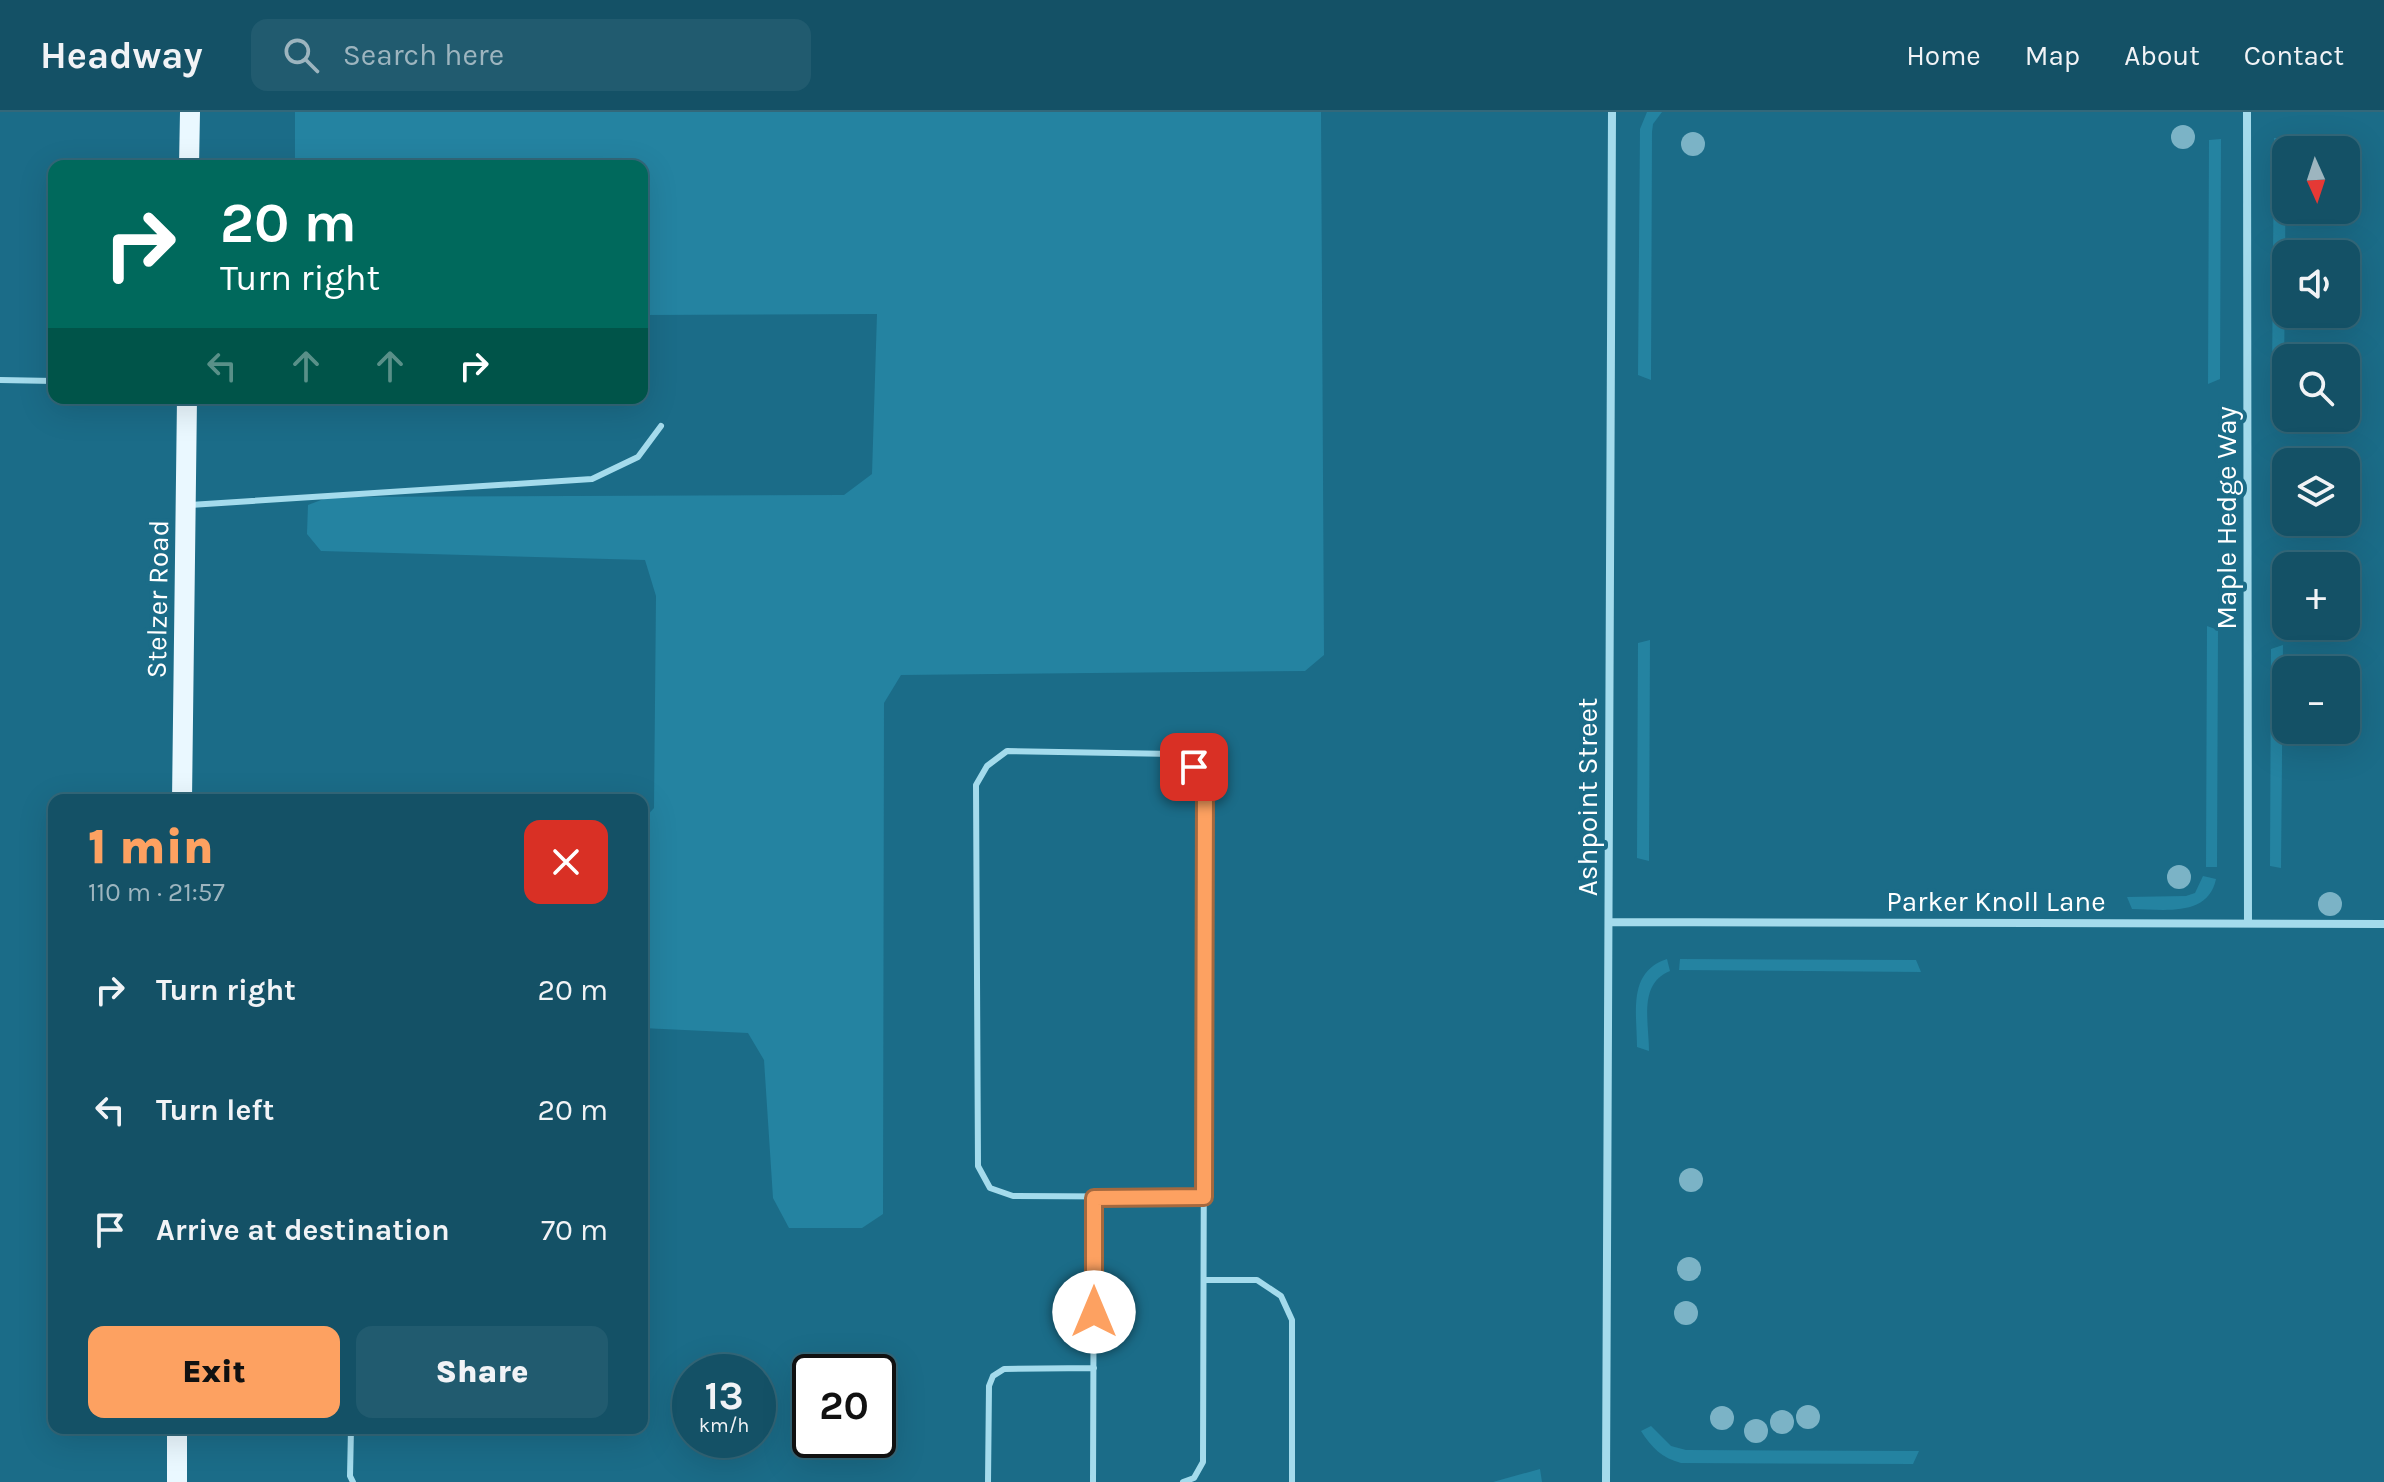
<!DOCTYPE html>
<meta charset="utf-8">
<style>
:root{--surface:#145166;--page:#215b6f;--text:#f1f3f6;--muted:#9db5bf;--line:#33687a;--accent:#fda161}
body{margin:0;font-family:Karla,sans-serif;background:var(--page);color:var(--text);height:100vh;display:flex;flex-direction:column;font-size:30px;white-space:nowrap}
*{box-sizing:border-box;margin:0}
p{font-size:26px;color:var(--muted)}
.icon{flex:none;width:44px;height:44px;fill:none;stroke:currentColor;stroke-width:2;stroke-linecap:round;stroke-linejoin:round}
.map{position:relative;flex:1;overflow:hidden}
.panel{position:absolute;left:48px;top:682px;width:600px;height:640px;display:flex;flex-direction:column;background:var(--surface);border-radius:16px;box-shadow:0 8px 32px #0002,0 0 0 2px var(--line)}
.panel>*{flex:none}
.banner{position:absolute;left:48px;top:48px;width:600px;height:244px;border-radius:16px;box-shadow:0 8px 32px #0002,0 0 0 2px var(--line);background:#00695c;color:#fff;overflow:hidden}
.needle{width:52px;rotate:177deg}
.fabs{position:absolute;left:2272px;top:24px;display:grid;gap:16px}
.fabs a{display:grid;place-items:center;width:88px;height:88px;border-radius:16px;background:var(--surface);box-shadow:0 8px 32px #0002,0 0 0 2px var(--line);font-size:40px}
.speed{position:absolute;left:672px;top:1242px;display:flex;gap:16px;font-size:40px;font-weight:700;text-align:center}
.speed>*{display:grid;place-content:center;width:104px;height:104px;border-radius:50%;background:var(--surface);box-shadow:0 8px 32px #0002,0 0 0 2px var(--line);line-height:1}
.speed small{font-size:20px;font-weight:400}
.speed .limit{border:4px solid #111;border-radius:12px;background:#fff;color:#111}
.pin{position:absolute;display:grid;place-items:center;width:68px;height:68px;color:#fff;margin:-34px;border-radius:16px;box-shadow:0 4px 12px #0006}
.me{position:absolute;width:88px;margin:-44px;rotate:0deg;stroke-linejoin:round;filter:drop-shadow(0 0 6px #0008)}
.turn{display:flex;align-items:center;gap:28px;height:168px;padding:0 40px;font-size:36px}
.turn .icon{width:104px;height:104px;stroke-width:2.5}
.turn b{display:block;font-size:56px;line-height:68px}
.lanes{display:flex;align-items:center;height:76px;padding:0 40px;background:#0003;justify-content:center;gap:40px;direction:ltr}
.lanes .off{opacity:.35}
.round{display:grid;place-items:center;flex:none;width:84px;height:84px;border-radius:16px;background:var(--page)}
.summary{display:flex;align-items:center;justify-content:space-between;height:136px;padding:0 40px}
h1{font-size:48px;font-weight:800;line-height:60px;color:var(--accent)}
.cta{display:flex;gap:16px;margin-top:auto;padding:16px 40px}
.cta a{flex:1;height:92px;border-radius:16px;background:var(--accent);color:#111;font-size:32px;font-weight:800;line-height:92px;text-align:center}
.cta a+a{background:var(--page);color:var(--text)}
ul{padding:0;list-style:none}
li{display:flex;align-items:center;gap:24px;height:120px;padding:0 40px}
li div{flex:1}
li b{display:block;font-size:30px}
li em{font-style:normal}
header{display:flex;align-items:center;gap:48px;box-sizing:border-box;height:112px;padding:0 40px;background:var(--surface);border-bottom:2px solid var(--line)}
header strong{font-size:38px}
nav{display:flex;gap:44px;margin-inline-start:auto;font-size:28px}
.search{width:560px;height:72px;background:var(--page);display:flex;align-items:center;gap:20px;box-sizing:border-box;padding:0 28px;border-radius:16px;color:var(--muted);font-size:30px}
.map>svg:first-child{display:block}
.green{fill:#2483a1}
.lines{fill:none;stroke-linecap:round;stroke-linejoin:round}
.service{stroke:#a4dbec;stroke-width:6}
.minor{stroke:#a4dbec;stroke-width:8}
.primary{stroke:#eaf8ff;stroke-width:20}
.tree{fill:#7bb3c6}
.route-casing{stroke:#a4693f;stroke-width:20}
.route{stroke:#fda161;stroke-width:14}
.labels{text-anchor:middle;stroke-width:8;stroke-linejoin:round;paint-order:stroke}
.street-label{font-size:28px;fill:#fff;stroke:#1b6c88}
</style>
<header>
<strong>Headway</strong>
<div class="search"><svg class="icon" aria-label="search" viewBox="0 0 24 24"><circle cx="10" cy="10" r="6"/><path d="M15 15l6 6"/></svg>Search here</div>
<nav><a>Home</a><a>Map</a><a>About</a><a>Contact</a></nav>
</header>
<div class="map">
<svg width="2384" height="1370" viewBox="0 0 2384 1370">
<rect width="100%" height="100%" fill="#1b6c88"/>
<path class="green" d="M 295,0 L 1321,0 L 1324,543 L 1305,559 L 901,563 L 884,591 L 883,1102 L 862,1116 L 789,1116 L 773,1086 L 764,948 L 748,921 L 642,916 L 642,709 L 654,696 L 656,484 L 645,448 L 321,439 L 307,422 L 308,393 L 329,385 L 844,383 L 872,362 L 877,202 L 642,203 L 642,54 L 295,54 Z
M 1647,0 L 1662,0 L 1653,12 L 1652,20 L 1651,268 L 1638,263 L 1640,17 Z
M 2274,26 L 2286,26 L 2284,271 L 2272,265 Z
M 2221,27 L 2220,267 L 2208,272 L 2209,28 Z
M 2207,514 L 2218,518 L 2217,755 L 2206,755 Z
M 1650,528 L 1649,749 L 1637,746 L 1638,531 Z
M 2283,533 L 2281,756 L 2270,754 L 2271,537 Z
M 2203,764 L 2216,767 C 2208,806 2162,797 2132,797 L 2127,785 L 2186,784 L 2195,781 Z
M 1667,847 L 1670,859 C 1638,872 1649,910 1649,939 L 1637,935 C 1637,901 1627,860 1667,847 Z
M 1680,847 L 1916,848 L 1921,860 L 1679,858 Z
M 1651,1314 L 1671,1334 L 1686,1338 L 1919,1339 L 1913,1352 L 1681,1351 C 1662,1346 1651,1335 1641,1319 Z
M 1540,1357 L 1542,1370 L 1493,1370 Z"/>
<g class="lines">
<path class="service" d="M 0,268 L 54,269
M 190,393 L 592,367 L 638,345 L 661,314
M 1204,1168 L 1257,1168 L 1281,1184 L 1292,1208 L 1292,1370
M 351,1316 L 350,1364 L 353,1370
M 988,1370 L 989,1274 L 993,1264 L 1004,1257 L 1094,1256
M 1093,1370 L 1094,1086
M 1183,1370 L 1194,1366 L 1203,1350 L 1205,673 L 1194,655 L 1174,642 L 1007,639 L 987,654 L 976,673 L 978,1054 L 990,1076 L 1013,1084 L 1204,1085"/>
<path class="minor" d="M 2247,0 L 2248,811
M 1609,810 L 2384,812
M 1606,1370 L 1612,0"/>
<path class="primary" d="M 189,54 L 190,0
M 182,688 L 187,286
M 177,1370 L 177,1316"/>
</g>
<g class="tree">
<circle cx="2183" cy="25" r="12"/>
<circle cx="1693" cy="32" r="12"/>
<circle cx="2179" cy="765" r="12"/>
<circle cx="2330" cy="792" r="12"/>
<circle cx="1691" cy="1068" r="12"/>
<circle cx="1689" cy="1157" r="12"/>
<circle cx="1686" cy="1201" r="12"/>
<circle cx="1808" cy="1305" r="12"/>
<circle cx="1722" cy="1306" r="12"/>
<circle cx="1782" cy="1310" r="12"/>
<circle cx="1756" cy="1319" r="12"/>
</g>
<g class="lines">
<defs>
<path id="route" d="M 1094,1200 L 1094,1086 L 1204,1085 L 1205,673 L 1194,655"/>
</defs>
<use href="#route" class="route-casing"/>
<use href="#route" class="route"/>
</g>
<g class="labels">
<g class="street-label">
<text transform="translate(2226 406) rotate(-90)" y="10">Maple Hedge Way</text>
<text transform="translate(157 487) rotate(-89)" y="10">Stelzer Road</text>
<text transform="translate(1587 685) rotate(-90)" y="10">Ashpoint Street</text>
<text x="1996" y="799">Parker Knoll Lane</text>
</g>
</g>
</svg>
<div class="fabs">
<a><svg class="needle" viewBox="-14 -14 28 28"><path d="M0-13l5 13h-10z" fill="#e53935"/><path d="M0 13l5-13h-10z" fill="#9db5bf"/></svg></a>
<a><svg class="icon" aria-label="sound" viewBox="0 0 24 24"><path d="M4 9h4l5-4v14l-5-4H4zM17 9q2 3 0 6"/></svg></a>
<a><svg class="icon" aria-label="search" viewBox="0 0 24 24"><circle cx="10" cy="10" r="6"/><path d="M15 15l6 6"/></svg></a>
<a><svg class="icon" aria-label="layers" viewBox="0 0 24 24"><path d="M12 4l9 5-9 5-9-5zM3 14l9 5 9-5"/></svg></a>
<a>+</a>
<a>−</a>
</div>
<div class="speed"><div>13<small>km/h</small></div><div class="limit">20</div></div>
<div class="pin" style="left:1194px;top:655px;background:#d93025"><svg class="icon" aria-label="arrive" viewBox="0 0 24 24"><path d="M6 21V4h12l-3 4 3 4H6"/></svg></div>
<svg class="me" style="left:1094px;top:1200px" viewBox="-20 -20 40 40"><circle r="19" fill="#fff"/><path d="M0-13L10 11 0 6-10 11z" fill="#fda161"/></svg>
<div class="banner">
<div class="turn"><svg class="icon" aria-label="right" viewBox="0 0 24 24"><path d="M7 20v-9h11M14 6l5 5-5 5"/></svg><div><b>20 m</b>Turn right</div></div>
<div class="lanes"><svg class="icon off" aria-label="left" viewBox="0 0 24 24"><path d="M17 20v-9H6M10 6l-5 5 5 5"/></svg><svg class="icon off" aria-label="ahead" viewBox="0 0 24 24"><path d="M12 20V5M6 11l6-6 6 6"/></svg><svg class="icon off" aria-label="ahead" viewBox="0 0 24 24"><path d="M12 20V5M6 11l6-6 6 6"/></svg><svg class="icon" aria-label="right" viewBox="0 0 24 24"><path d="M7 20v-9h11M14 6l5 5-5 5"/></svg></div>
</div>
<section class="panel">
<div class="summary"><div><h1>1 min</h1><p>110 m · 21:57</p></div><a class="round" style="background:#d93025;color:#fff"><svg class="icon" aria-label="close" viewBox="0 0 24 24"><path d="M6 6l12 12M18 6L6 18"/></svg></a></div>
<ul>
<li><svg class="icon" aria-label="right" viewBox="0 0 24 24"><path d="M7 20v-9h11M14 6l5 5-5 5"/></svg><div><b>Turn right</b></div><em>20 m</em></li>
<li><svg class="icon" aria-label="left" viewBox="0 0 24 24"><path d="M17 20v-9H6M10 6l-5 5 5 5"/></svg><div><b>Turn left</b></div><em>20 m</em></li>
<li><svg class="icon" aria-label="arrive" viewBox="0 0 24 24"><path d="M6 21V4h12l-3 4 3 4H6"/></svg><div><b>Arrive at destination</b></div><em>70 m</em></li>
</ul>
<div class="cta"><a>Exit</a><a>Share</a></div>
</section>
</div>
